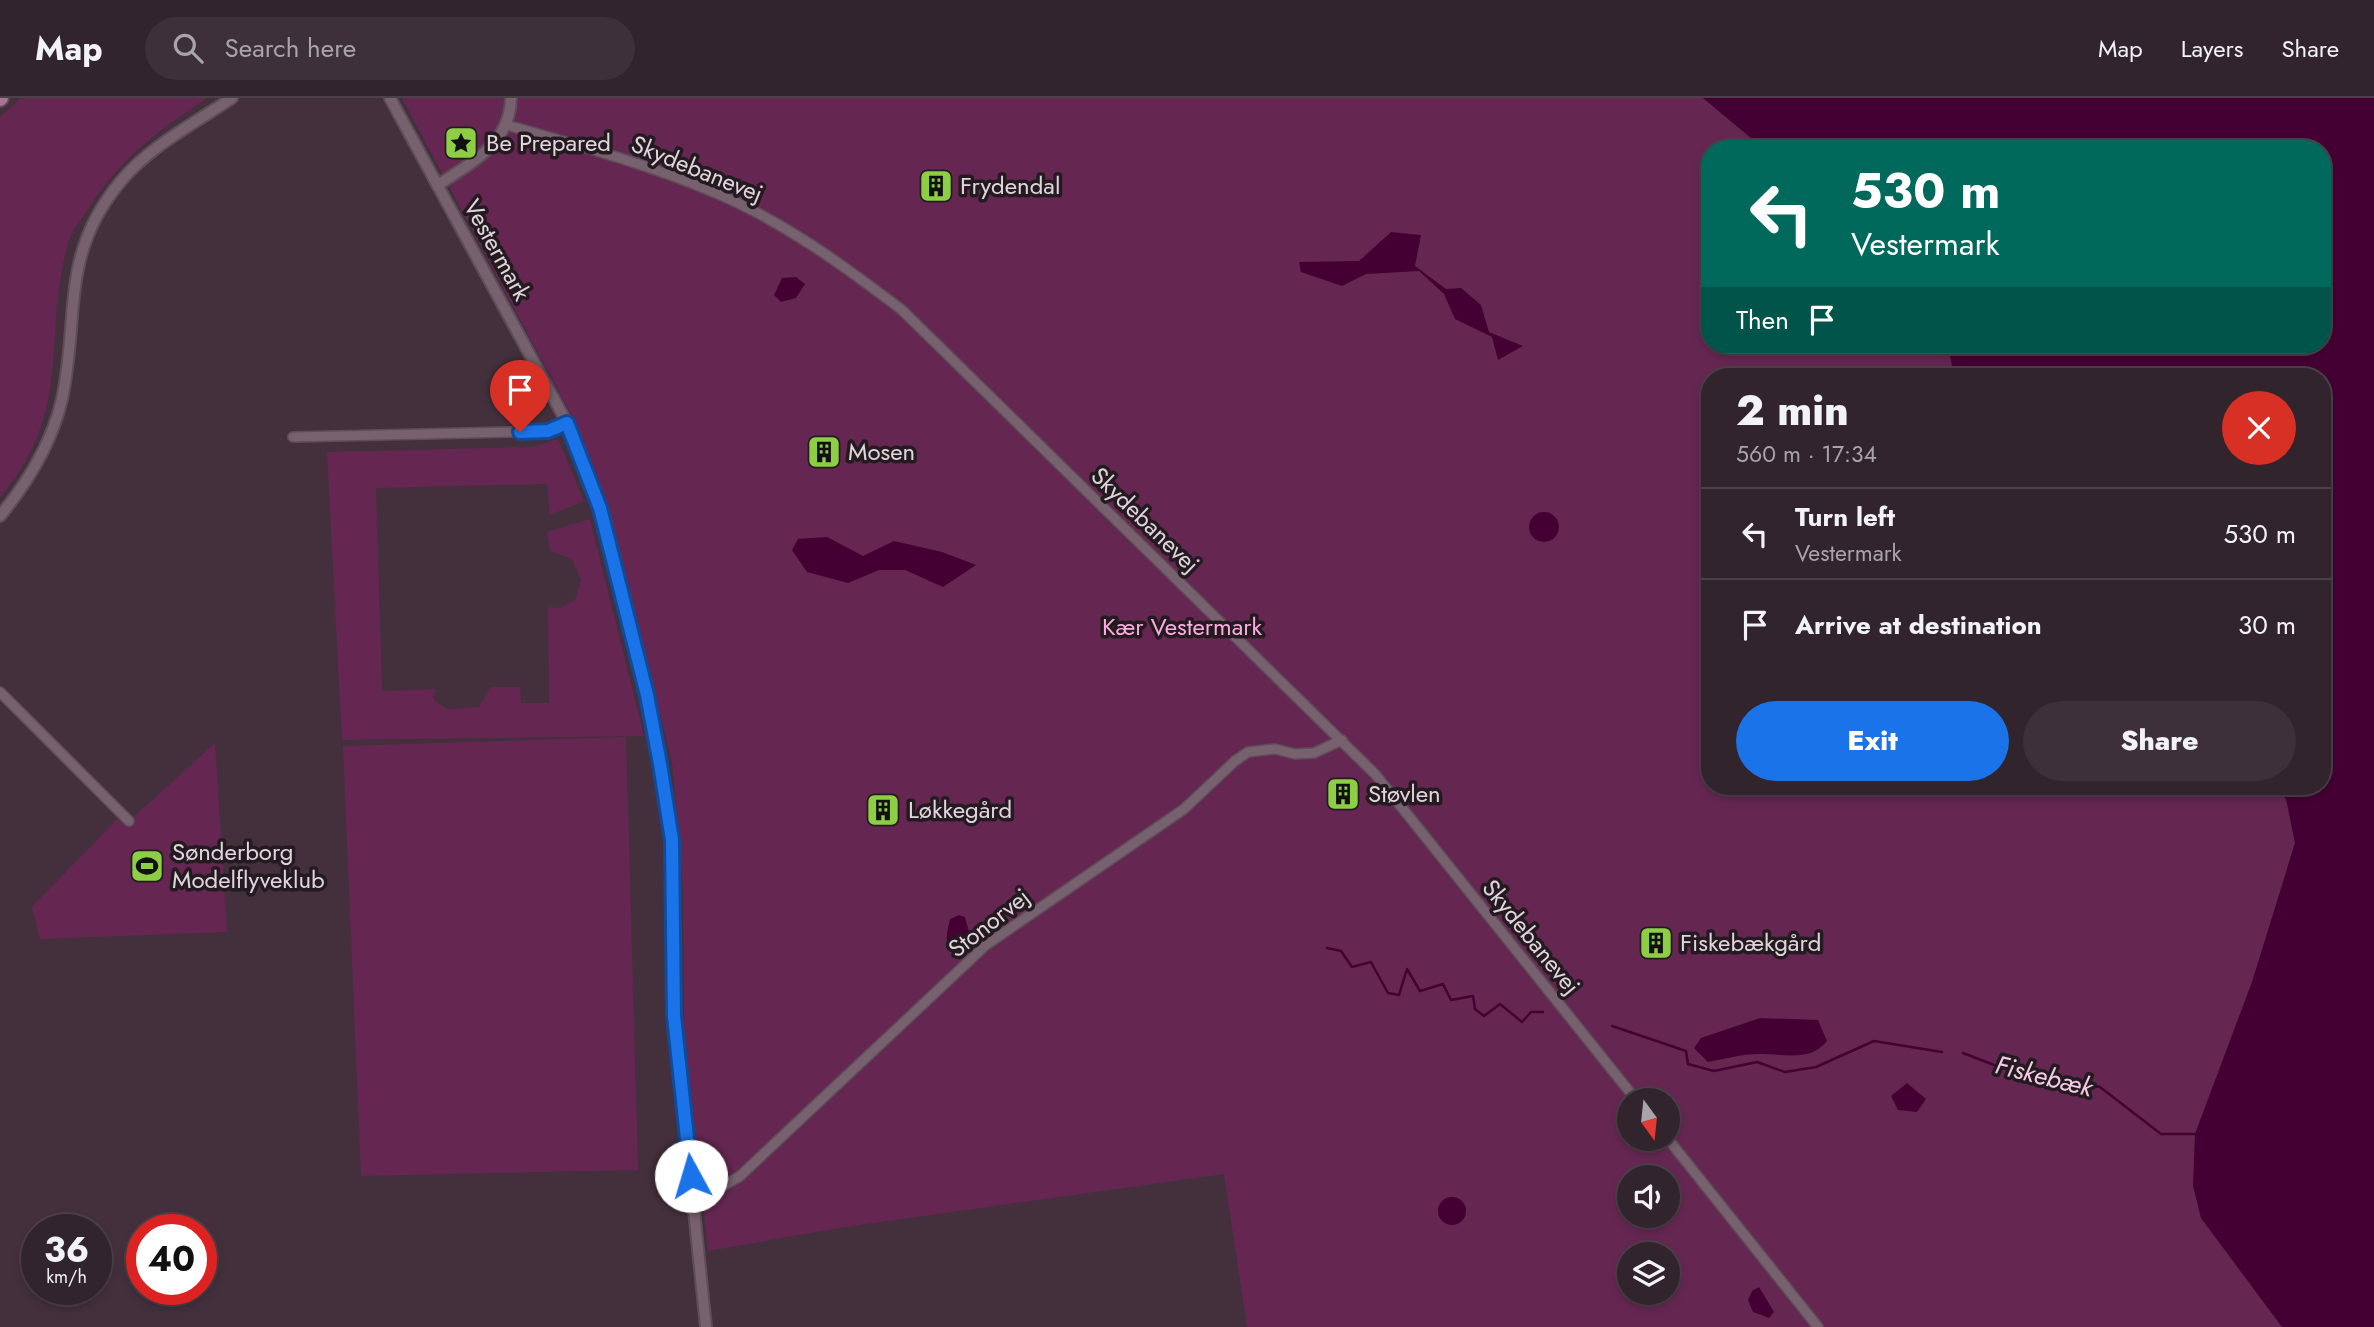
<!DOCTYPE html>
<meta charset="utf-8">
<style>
:root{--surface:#32242d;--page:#3d3039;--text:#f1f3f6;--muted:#a8a4aa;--line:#4d4149;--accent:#1a73e8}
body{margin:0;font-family:Jost,sans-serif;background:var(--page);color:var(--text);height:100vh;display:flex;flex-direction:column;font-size:26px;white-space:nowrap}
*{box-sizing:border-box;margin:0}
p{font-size:23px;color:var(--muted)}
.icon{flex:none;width:38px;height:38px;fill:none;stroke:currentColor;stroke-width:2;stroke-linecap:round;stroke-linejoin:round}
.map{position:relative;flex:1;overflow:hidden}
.sheet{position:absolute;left:1701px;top:270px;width:630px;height:427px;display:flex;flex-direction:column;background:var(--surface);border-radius:28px;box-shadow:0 4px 10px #0003,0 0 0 2px var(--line)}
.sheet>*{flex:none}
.top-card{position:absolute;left:1701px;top:42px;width:630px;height:214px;border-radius:28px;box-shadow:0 4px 10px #0003,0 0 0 2px var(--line);background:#00695c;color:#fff;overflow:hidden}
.needle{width:46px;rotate:165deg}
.buttons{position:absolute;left:1617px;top:990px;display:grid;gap:14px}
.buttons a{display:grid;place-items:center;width:63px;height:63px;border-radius:50%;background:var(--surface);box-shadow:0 4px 10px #0003,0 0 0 2px var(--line);font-size:35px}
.speed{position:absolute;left:21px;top:1116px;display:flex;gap:14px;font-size:35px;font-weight:700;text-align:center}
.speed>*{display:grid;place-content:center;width:91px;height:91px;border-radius:50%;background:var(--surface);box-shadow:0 4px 10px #0003,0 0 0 2px var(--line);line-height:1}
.speed small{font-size:18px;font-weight:400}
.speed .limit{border:10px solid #d22;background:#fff;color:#111}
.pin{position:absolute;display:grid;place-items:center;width:60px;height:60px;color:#fff;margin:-72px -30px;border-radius:50% 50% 50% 0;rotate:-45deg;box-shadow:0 0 7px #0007}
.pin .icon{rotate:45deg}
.me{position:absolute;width:77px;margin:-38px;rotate:354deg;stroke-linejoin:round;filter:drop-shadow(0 0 5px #0008)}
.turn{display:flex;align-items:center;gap:24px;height:147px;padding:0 35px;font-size:32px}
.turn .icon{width:91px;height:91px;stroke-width:2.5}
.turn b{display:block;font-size:49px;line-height:60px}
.then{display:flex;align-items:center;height:66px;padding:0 35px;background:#0003;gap:14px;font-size:26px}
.round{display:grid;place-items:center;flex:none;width:74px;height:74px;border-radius:37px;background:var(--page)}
.head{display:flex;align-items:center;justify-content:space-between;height:119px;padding:0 35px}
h1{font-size:42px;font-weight:800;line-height:52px}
.action{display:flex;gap:14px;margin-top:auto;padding:14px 35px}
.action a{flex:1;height:80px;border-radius:42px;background:var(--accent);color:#fff;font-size:28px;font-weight:800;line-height:80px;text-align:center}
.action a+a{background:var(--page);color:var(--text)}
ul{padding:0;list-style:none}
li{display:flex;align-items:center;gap:21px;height:91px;padding:0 35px;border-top:2px solid var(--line)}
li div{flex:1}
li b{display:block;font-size:26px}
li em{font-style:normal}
header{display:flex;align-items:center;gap:42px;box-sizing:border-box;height:98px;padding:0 35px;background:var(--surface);border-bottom:2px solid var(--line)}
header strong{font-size:33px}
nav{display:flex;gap:38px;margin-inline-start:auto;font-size:24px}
.search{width:490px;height:63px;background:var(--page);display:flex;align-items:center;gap:18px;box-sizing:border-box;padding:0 24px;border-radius:38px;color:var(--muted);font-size:26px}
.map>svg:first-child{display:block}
.green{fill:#652752;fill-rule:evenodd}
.water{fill:#403}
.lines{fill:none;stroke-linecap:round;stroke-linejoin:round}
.stream{stroke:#403;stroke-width:2.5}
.minor-casing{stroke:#5d4d57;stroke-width:12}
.tertiary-casing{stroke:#5d4d57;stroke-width:14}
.trunk-casing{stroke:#5d4d57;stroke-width:18}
.minor{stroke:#77616f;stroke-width:9}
.tertiary{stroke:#77616f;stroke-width:10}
.trunk{stroke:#aa7296;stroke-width:14}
.route-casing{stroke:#114b97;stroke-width:18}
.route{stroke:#1a73e8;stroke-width:12}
.labels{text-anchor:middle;stroke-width:7;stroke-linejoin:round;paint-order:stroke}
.poi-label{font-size:24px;fill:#e1d5dc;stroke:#241b21;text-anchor:start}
.street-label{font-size:24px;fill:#e1d5dc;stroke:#241b21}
.park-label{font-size:24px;fill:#fdace0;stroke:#241b21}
.water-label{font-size:26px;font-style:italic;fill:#f4cbe4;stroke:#241b21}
</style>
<header>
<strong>Map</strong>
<div class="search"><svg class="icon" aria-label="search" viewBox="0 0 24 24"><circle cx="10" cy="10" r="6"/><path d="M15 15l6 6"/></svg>Search here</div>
<nav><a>Map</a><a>Layers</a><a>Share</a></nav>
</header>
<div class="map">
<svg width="2374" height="1229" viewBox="0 0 2374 1229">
<rect width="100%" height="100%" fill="#43303c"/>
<path class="green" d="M 21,0 L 207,0 C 155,36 122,58 87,113 C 81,122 71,134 68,145 C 42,239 74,314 0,399 L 0,19 Z
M 402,0 L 1703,0 L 1764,51 L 1710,51 L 1710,247 L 1948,247 L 1954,278 L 1710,278 L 1710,688 L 2277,688 L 2286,701 L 2295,745 L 2252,884 L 2195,1036 L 2193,1088 L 2201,1120 L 2282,1229 L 1247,1229 L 1224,1076 L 845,1129 L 708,1153 L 684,931 L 683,790 L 672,664 L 619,453 L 599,384 L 577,328 ZM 1629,1003 L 1668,1003 L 1668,1041 L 1629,1041 ZM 1629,1080 L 1668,1080 L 1668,1118 L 1629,1118 ZM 1629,1157 L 1668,1157 L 1668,1195 L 1629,1195 Z
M 558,341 L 584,403 L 550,417 L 547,386 L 376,390 L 382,593 L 435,591 L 433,601 L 447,611 L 479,609 L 491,589 L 520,589 L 521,605 L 549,605 L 548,509 L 560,510 L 575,502 L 581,482 L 572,461 L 550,453 L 547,434 L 590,421 L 644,638 L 342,642 L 327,354 L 533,349 Z
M 626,639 L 638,1072 L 361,1078 L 343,648 Z
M 215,645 L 227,834 L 40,841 L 32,809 L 117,721 L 125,727 Z"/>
<path class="water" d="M 1703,0 L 2374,0 L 2374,1229 L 2282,1229 L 2201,1120 L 2193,1088 L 2195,1036 L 2252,884 L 2295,745 L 2286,701 L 2277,688 L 2322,688 L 2322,278 L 1954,278 L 1948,247 L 2322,247 L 2322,51 L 1764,51 Z
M 1391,134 L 1421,137 L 1415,168 L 1446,191 L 1461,190 L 1481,207 L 1489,234 L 1523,248 L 1498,262 L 1492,239 L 1455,221 L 1444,196 L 1419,173 L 1366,176 L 1342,188 L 1301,174 L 1299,164 L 1359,163 Z
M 796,179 L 805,186 L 796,200 L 781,204 L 774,197 L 782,180 Z
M1529 429a15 15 0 1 1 30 0a15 15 0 1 1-30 0Z
M 827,439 L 863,458 L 894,443 L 942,454 L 976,467 L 943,489 L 905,472 L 879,472 L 848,485 L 807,474 L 792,452 L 798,441 Z
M 959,817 L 965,819 L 972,845 L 960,856 L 954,857 C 943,846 947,834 950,821 Z
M 1760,920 L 1818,922 L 1827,943 C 1810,965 1782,955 1758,956 C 1742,956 1724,961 1708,964 L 1694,950 L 1701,940 Z
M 1907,985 L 1926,1001 L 1917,1014 L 1898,1012 L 1891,998 Z
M1438 1113a14 14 0 1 1 28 0a14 14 0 1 1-28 0Z
M 1759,1189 L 1774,1214 L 1769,1220 L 1753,1214 L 1748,1202 L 1752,1193 Z"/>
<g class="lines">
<path class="stream" d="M 1327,850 L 1341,853 L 1352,869 L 1371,864 L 1388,895 L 1399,897 L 1407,871 L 1420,893 L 1443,886 L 1451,902 L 1473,898 L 1475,911 L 1484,918 L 1500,906 L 1522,924 L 1531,914 L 1543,914
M 1612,928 L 1686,953 L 1688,966 L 1714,973 L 1757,964 L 1785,974 L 1816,969 L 1874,943 L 1942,954
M 1963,955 L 1994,967 L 2100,989 L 2161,1036 L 2195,1036"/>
<defs>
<path id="minor" d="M 507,27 C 576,47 645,65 711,93 C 780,121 843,167 902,212 L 1375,676 L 1637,1003
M 293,339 L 548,333 L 567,325
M 0,594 L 129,723
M 1668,1041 L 1818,1229
M 694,1105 L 740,1078 L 986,847 L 1184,711 L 1235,663 L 1248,654 L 1275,651 L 1295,656 L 1314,655 L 1342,642"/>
<path id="tertiary" d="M 390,0 L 567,325 L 600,409 L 647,597 L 672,742 L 674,918 L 706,1229
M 438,87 C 472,64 510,46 511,0
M 0,418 C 28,384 52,345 62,301 C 80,218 59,157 121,83 C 150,48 195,25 232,0"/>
<path id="trunk" d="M 0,1 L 1,0"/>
</defs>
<use href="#minor" class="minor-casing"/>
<use href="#tertiary" class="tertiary-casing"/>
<use href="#trunk" class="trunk-casing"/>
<use href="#minor" class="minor"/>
<use href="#tertiary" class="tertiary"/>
<use href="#trunk" class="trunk"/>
</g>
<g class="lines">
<defs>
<path id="route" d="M 520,334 L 548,333 L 567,325 L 600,410 L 647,597 L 660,666 L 672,742 L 674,918 L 691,1078"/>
</defs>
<use href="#route" class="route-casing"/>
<use href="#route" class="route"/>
</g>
<defs>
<symbol id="sight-square" viewBox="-11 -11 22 22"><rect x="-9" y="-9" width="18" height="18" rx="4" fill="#8dce45" stroke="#241b21"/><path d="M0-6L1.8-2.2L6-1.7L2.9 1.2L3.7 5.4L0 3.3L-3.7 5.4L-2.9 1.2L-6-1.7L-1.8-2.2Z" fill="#111"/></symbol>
<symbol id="building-square" viewBox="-11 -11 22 22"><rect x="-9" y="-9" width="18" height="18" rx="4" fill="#8dce45" stroke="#241b21"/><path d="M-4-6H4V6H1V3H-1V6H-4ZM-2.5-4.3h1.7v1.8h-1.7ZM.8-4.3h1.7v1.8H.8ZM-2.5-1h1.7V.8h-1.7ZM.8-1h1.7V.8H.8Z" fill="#111"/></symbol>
<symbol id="stadium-square" viewBox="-11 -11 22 22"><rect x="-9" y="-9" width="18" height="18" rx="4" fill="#8dce45" stroke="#241b21"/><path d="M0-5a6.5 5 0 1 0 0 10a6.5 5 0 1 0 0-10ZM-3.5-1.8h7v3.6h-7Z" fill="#111"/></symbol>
</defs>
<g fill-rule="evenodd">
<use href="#sight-square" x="442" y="26" width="38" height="38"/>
<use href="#building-square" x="917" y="69" width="38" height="38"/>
<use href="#building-square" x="805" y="335" width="38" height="38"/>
<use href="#building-square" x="1324" y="677" width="38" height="38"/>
<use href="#building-square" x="864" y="693" width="38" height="38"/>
<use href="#stadium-square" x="128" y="749" width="38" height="38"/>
<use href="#building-square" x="1637" y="826" width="38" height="38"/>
</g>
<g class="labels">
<g class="poi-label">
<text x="486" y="53">Be Prepared</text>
<text x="960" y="96">Frydendal</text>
<text x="848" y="362">Mosen</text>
<text x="1368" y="704">Støvlen</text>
<text x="908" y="720">Løkkegård</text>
<text x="172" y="762">Sønderborg<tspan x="172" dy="28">Modelflyveklub</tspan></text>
<text x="1680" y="853">Fiskebækgård</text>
</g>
<g class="street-label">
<text transform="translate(697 71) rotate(22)" y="8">Skydebanevej</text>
<text transform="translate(497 152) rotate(61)" y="8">Vestermark</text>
<text transform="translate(1145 422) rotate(44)" y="8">Skydebanevej</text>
<text transform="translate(989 825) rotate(-38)" y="8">Stonorvej</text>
<text transform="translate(1531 839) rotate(51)" y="8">Skydebanevej</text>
</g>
<g class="park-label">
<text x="1182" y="537">Kær Vestermark</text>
</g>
<g class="water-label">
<text transform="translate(2044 978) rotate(14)" y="9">Fiskebæk</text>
</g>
</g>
</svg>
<div class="buttons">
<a><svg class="needle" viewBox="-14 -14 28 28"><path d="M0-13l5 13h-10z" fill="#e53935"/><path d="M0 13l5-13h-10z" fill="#a8a4aa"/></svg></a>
<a><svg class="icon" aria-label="sound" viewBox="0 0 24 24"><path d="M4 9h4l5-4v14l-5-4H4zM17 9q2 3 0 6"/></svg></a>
<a><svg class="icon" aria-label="layers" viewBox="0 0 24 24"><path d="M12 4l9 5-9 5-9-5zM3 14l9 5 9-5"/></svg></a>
</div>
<div class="speed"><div>36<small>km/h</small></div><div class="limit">40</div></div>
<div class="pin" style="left:520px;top:334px;background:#d93025"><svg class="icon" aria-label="arrive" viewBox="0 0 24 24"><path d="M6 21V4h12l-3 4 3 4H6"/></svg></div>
<svg class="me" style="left:691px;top:1078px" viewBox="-20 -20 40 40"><circle r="19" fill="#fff"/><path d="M0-13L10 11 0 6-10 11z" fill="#1a73e8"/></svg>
<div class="top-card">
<div class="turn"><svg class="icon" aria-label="left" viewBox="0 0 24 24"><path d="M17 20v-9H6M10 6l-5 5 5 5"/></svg><div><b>530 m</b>Vestermark</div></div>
<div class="then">Then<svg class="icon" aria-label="arrive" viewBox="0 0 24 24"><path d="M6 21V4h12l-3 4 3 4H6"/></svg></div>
</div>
<section class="sheet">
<div class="head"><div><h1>2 min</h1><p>560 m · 17:34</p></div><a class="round" style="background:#d93025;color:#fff"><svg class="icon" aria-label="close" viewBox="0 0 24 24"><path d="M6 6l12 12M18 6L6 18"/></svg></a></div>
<ul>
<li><svg class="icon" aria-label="left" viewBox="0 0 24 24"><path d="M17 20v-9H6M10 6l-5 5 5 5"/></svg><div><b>Turn left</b><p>Vestermark</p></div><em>530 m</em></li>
<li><svg class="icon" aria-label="arrive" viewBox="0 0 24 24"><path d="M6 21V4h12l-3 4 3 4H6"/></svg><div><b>Arrive at destination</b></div><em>30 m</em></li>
</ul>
<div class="action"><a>Exit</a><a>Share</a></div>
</section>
</div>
